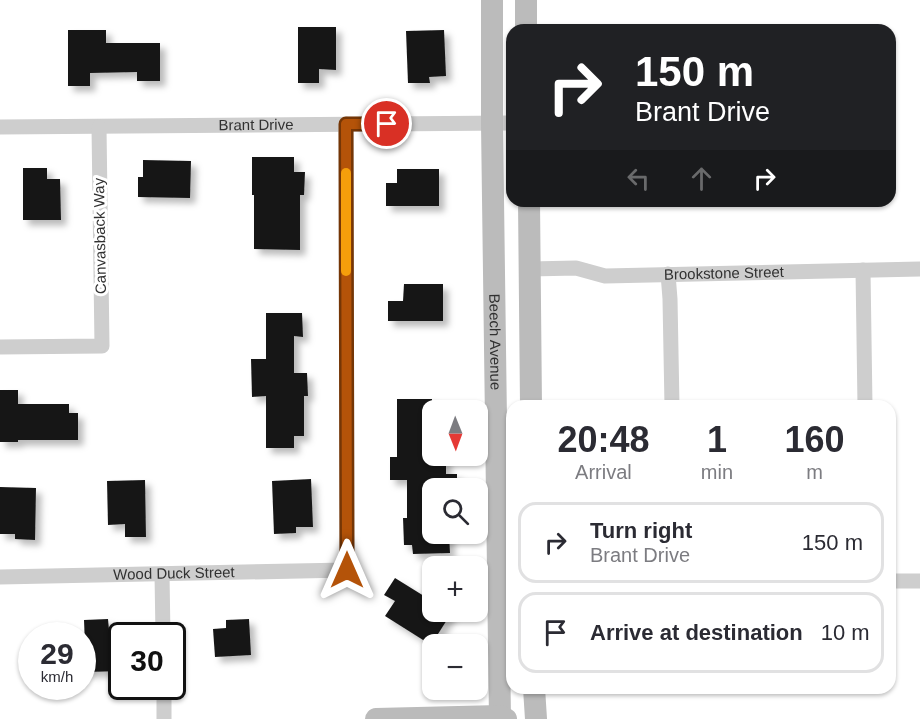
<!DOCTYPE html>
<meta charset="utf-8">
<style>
:root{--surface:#fff;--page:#f7f7f7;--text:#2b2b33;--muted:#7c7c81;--line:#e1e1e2}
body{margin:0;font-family:Helvetica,sans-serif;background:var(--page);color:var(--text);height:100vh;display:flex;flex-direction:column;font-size:22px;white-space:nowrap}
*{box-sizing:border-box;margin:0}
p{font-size:20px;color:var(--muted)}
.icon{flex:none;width:33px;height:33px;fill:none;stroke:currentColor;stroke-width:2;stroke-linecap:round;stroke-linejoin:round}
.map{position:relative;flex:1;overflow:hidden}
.sheet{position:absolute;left:506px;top:400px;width:390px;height:294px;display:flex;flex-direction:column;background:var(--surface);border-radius:18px;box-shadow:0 2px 4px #0004}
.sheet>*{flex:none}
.banner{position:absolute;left:506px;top:24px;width:390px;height:183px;border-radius:18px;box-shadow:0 2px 4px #0004;background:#202124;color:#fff;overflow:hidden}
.needle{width:39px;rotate:179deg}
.controls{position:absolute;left:422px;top:400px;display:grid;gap:12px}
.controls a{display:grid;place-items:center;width:66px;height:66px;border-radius:12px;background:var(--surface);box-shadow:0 2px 4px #0004;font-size:30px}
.speed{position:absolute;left:18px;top:622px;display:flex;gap:12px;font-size:30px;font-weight:700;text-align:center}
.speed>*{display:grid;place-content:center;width:78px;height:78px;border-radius:50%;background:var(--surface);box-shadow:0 2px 4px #0004;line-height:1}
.speed small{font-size:15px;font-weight:400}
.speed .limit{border:3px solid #111;border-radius:9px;background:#fff;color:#111}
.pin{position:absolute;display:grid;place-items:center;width:51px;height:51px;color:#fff;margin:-26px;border:3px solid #fff;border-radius:50%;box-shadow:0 2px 6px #0007}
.me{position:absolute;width:66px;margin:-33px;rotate:0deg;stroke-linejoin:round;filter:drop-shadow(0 0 4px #0008)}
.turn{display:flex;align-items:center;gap:21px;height:126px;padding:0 30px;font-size:27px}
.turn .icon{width:78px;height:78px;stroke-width:2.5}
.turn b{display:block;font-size:42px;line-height:51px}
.lanes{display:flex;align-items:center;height:57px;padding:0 30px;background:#0003;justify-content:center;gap:30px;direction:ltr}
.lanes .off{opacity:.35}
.eta{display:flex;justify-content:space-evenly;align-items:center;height:102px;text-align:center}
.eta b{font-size:36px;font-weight:800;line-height:42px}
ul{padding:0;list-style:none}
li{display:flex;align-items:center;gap:18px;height:81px;margin:0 12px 9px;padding:0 18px;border:3px solid var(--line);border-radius:18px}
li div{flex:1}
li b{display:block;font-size:22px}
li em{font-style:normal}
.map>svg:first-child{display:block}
.building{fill:#181818;filter:url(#shadow)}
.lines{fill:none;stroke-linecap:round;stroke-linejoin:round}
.street{stroke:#cecece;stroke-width:15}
.secondary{stroke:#bbb;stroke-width:22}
.route-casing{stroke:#753606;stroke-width:15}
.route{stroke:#b45309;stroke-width:10}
.slow{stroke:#f59e0b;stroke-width:10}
.labels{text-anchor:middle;stroke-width:6;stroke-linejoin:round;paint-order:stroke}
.street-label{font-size:15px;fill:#313131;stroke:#fff}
</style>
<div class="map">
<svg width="920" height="719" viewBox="0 0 920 719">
<defs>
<filter id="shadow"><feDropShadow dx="5.5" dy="5.5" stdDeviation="3" flood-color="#0004"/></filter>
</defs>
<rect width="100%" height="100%" fill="#fff"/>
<path class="building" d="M 298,27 L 336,27 L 336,70 L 319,69 L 319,83 L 298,83 Z
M 68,30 L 106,30 L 106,43 L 160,43 L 160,81 L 137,81 L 137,72 L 90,73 L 90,86 L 68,86 Z
M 444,30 L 446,76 L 429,77 L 430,83 L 408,83 L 406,31 Z
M 252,157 L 294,157 L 294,172 L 305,172 L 304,195 L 300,195 L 300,250 L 254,249 L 254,195 L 252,195 Z
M 143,160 L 191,161 L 190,198 L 138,197 L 138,177 L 143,177 Z
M 23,168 L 47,168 L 47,179 L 60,179 L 61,220 L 23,220 Z
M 397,169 L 439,169 L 439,206 L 386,206 L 386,183 L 397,183 Z
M 404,284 L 443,284 L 443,321 L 388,321 L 388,301 L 403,301 Z
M 266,313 L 302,313 L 303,337 L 294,336 L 294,373 L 307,373 L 308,396 L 304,396 L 304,436 L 294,436 L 294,448 L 266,448 L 266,396 L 252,397 L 251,359 L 266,359 Z
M 0,390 L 18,390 L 18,404 L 69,404 L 69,413 L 78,413 L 78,440 L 18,440 L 18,442 L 0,442 Z
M 397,399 L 432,399 L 432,457 L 446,457 L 446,474 L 457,474 L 457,489 L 432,489 L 432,534 L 449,534 L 450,553 L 413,554 L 412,545 L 404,545 L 403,518 L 407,518 L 407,480 L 390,480 L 390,457 L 397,457 Z
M 311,479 L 313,527 L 296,527 L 296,533 L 274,534 L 272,481 Z
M 145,480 L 146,537 L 125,537 L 125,524 L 108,525 L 107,481 Z
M 0,487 L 36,488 L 35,540 L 15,539 L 15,534 L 0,534 Z
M 395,578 L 432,601 L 432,612 L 452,612 L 431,645 L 385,616 L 395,601 L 384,595 Z
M 108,619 L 109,630 L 122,630 L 122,671 L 86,672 L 84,620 Z
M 249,619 L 251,655 L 215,657 L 213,629 L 226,628 L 226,620 Z"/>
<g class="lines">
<g class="street">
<path id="s1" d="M 0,127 L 512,123"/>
<path id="s2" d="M 530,269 L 576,268 L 605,276 L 920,269"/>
<path d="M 863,270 L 865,406"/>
<path d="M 668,274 L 670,299 L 672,406"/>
<path d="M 0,347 L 102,346 L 99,127"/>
<path d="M 162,574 L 163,636"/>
<path id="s3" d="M 0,577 L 347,570 L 346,124"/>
<path d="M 890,581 L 920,581"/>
<path d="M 164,687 L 164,719"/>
</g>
<g class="secondary">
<path id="s4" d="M 492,0 L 492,124 L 500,719"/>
<path d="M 526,0 L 526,30"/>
<path d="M 529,201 L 531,406"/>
<path d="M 534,688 L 536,719"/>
<path d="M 376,719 L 500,716 L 506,719"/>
</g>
</g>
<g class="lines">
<defs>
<path id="route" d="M 347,570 L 346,124 L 387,124"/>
</defs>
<use href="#route" class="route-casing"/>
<use href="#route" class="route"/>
<path class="slow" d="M 346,173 L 346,271"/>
</g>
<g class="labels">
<g class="street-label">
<text dy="5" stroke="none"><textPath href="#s1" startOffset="256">Brant Drive</textPath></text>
<text transform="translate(100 236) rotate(-91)" y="5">Canvasback Way</text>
<text dy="5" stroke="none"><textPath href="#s2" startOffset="195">Brookstone Street</textPath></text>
<text dy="5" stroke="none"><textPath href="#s4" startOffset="342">Beech Avenue</textPath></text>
<text dy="5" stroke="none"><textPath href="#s3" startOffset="174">Wood Duck Street</textPath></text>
</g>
</g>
</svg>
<div class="controls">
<a><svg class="needle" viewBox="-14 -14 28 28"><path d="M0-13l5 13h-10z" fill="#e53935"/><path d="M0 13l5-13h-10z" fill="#7c7c81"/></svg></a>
<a><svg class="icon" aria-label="search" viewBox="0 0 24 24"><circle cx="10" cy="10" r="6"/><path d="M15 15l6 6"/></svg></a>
<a>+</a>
<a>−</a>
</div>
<div class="speed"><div>29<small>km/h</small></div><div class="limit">30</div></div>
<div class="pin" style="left:387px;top:124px;background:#d93025"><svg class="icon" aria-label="arrive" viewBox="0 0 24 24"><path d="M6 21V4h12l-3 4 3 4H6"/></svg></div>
<svg class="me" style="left:347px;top:570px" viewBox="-20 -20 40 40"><path d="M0-17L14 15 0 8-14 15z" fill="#b45309" stroke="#fff" stroke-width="4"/></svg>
<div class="banner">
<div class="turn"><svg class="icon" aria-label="right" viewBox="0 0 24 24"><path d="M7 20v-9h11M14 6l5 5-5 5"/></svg><div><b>150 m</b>Brant Drive</div></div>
<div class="lanes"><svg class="icon off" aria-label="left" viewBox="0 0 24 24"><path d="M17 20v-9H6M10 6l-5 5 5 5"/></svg><svg class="icon off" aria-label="ahead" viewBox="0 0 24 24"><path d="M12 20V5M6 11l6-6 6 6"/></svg><svg class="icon" aria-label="right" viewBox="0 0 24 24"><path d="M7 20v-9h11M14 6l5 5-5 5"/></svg></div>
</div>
<section class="sheet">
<div class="eta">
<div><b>20:48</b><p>Arrival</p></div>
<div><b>1</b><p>min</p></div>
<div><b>160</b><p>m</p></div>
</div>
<ul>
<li><svg class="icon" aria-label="right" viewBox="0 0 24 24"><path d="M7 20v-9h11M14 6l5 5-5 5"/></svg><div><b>Turn right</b><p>Brant Drive</p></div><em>150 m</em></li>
<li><svg class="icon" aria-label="arrive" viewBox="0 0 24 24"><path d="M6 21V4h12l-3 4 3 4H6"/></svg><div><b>Arrive at destination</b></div><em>10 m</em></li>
</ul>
</section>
</div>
